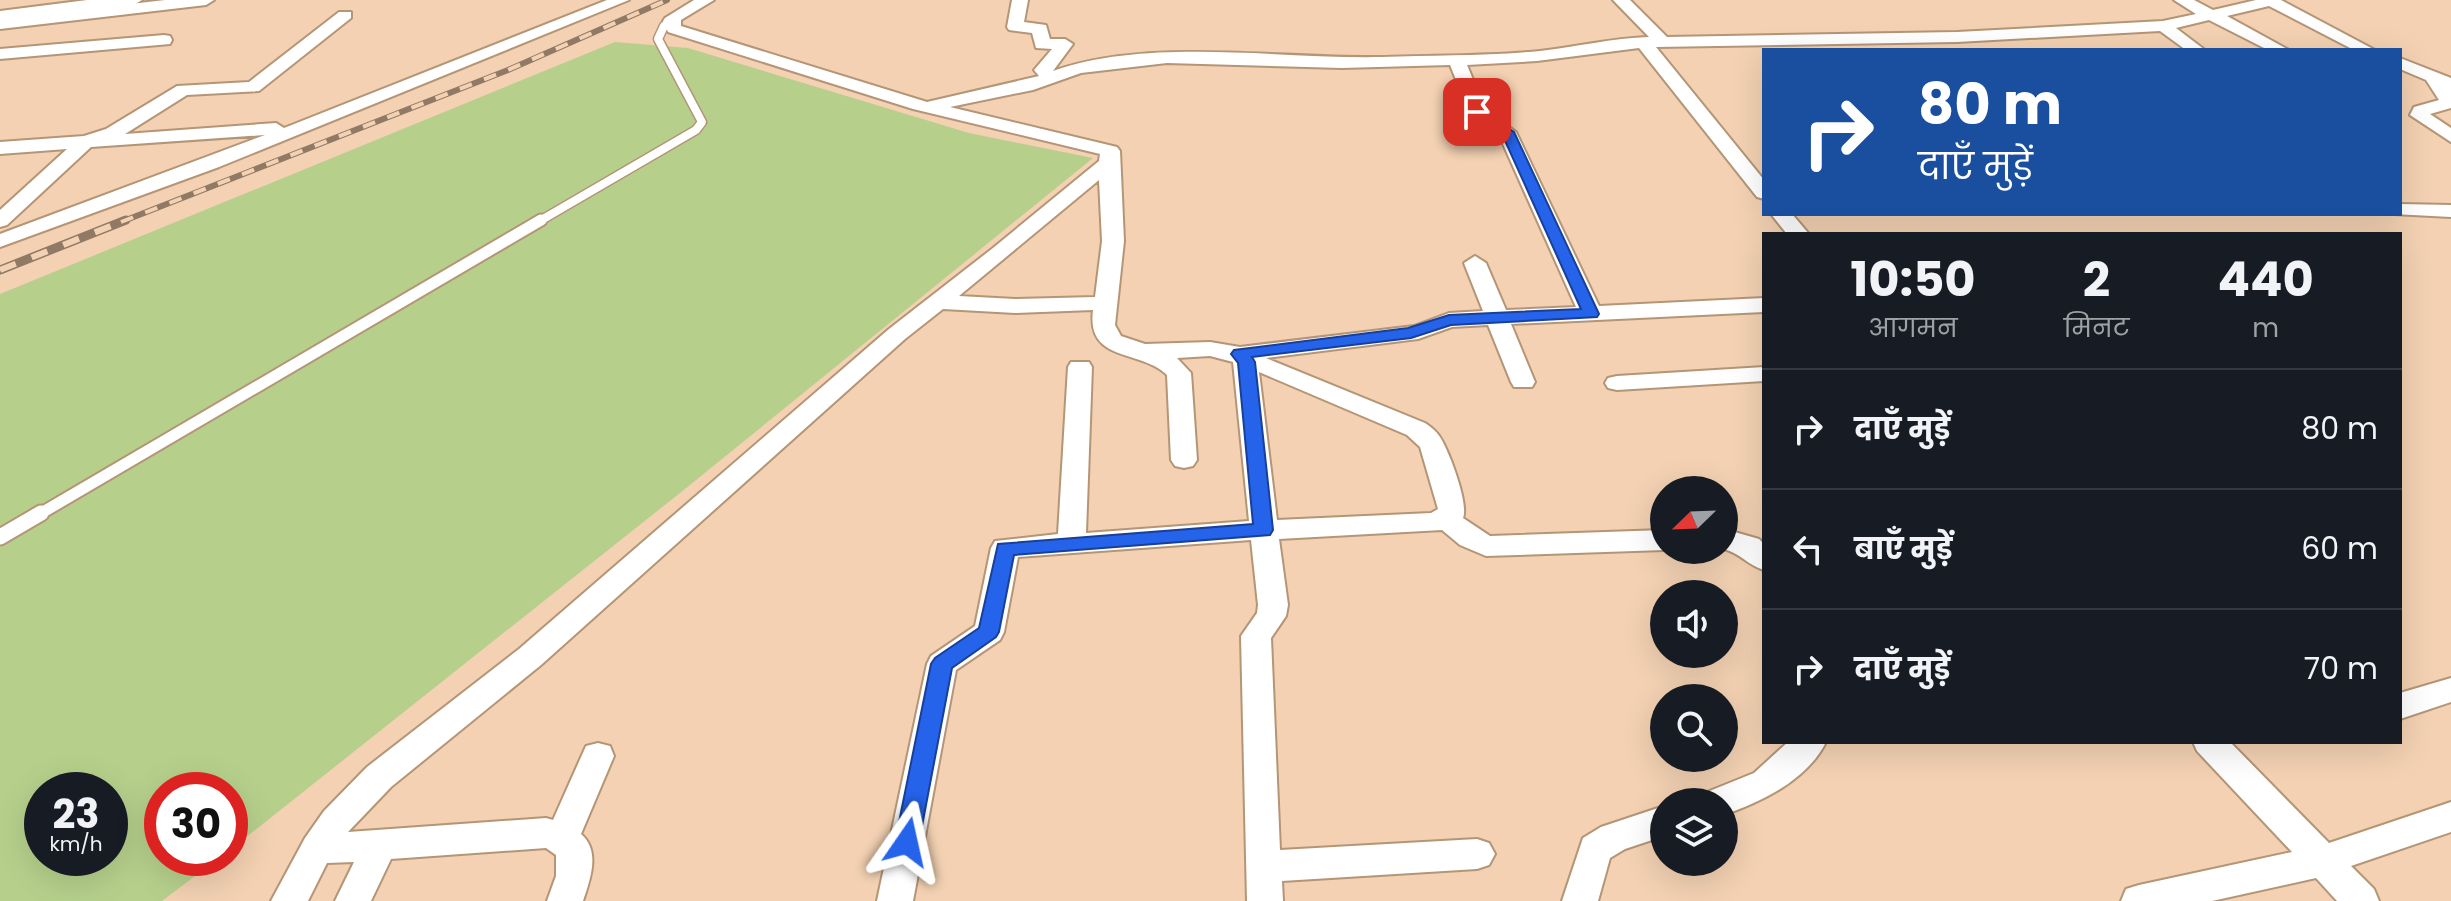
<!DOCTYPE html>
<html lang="hi">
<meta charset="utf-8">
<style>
:root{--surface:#171b24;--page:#20242c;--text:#f1f3f6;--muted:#9ea1a6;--line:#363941}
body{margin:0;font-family:Poppins,"Noto Sans Devanagari",sans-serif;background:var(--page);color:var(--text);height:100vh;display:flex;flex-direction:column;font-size:30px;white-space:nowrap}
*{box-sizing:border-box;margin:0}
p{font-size:26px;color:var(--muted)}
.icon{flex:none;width:44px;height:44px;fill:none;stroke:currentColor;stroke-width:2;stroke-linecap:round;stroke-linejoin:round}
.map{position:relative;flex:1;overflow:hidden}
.sheet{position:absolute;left:1762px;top:232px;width:640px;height:512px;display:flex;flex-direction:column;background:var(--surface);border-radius:0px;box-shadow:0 8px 32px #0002}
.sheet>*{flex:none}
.hud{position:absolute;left:1762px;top:48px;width:640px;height:168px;border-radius:0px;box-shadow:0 8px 32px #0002;background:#1a4fa0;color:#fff;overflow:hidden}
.needle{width:52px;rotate:247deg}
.buttons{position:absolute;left:1650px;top:476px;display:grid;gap:16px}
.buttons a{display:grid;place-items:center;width:88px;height:88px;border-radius:50%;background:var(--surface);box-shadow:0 8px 32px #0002;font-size:40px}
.speed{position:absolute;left:24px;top:772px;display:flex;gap:16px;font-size:40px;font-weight:700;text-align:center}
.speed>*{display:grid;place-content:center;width:104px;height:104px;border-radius:50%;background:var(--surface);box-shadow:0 8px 32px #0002;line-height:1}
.speed small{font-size:20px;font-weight:400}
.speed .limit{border:12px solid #d22;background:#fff;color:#111}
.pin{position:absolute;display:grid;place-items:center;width:68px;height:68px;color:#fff;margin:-34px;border-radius:16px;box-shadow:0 4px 12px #0006}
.me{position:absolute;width:88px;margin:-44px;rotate:11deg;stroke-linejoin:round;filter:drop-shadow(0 0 6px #0008)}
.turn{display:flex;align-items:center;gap:28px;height:168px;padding:0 24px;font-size:36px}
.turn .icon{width:104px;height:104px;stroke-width:2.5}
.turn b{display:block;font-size:56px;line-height:68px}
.eta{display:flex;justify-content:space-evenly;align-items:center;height:136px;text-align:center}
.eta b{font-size:48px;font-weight:700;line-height:56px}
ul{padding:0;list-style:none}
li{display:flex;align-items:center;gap:24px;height:120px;padding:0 24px;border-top:2px solid var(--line)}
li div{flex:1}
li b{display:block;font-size:30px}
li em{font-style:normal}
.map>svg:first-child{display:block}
.green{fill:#b6d08c;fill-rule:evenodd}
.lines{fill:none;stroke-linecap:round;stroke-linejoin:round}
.service-far2-casing{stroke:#b49576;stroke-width:11}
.service-far1-casing{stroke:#b49576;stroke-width:15}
.service-casing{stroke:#b49576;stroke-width:19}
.minor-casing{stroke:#b49576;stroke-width:4}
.tertiary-casing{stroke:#b49576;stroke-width:4}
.service-far2{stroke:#fff;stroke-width:8}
.service-far1{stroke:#fff;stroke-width:11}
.service{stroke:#fff;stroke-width:15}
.minor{fill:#fff;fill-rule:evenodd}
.tertiary{fill:#fff;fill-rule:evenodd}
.rail-far1-casing{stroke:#907a66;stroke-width:6}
.rail-casing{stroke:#907a66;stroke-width:9}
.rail-far1{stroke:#f3d1b2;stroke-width:4;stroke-dasharray:13;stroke-linecap:butt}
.rail{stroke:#f3d1b2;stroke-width:6;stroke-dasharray:17;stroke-linecap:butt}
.route{fill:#2563eb;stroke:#184099;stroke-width:2}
</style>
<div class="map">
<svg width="2451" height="901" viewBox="0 0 2451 901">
<rect width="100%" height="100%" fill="#f3d1b2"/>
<path class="green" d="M 615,42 L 688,48 L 969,133 L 1093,158 L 685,489 L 230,850 L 230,790 L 162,790 L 162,858 L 219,858 L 162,901 L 0,901 L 0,294 ZM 42,790 L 110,790 L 110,858 L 42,858 Z"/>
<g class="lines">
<defs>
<path id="service-far2" d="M 538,222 L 696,130 L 702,122 L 658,39 L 664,26 L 671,21"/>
<path id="service-far1" d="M 38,515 L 541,220"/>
<path id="service" d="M 0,537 L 41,513"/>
<path id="minor" d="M 165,0 L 214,0 L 206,5 L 0,29 L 0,19 Z
M 607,0 L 629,0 L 219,167 L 0,247 L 0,234 L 265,135 L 91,147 L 7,225 L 0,227 L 0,210 L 67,149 L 0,154 L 0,142 L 84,136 L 106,129 L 177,86 L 249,82 L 339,12 L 351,12 L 351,18 L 259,91 L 187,95 L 125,134 L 276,123 L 284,128 Z
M 694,0 L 714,0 L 681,20 L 681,26 L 927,102 L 1039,76 L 1034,70 L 1052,49 L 1036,48 L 1032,33 L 1009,30 L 1007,27 L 1012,0 L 1028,0 L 1024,22 L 1046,25 L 1050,39 L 1065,39 L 1073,44 L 1053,71 C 1149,37 1279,59 1381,57 C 1434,55 1487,56 1540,51 C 1576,47 1612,38 1649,37 L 1613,0 L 1630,0 L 1667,37 L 1957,32 L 2163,21 L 2196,14 L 2174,0 L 2194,0 L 2213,10 L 2256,0 L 2281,0 L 2375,50 L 2354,50 L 2269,6 L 2227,16 L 2289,50 L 2268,50 L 2209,20 L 2176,28 L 2205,50 L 2186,50 L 2160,31 L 1957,42 L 1656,47 L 1764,180 L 1764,199 L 1757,197 L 1639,48 L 1537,61 L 1467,65 L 1485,109 L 1516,132 L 1599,306 L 1764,298 L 1764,312 L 1511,324 L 1535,382 L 1532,387 L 1514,387 L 1511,382 L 1488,325 L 1452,327 L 1418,339 L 1266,358 L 1425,423 C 1431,427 1436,431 1440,437 C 1449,451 1469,504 1463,518 L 1490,536 L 1664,530 L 1664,550 L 1486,556 L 1460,545 L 1442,530 L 1279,539 L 1288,605 L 1286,616 L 1271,638 L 1280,850 L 1477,839 L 1489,843 L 1495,854 L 1489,865 L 1477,869 L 1282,881 L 1283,901 L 1247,901 L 1241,636 L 1257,613 L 1258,605 L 1251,540 L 1018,557 L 1004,632 L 1000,640 L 956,670 L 913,901 L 877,901 L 927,664 L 931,656 L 975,626 L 991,548 L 995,541 L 1058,534 L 1068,367 L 1071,362 L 1089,362 L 1092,367 L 1086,533 L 1249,521 L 1233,362 L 1210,356 L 1177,358 L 1191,373 L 1197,460 L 1193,466 L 1184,468 L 1175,466 L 1171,460 L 1167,375 C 1141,349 1086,363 1093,310 L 1015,313 L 943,309 L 905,339 L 541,665 L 391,787 L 348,832 L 546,818 L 553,820 L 586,746 L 598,743 L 610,746 L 614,756 L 581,834 C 601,851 590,880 583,901 L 547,901 L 556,876 L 556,855 L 546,848 L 391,859 L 371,901 L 335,901 L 354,862 L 327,863 L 308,901 L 271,901 L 305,838 L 324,811 L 367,767 L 519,649 L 889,329 L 993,248 L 1099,161 L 1100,154 L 913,109 L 668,32 L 663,21 L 665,18 ZM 1167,63 L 1342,68 L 1450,65 L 1471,116 L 1499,135 L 1576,307 L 1506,310 L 1486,263 L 1475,256 L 1464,263 L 1483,311 L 1449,313 L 1414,326 L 1240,347 L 1210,342 L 1145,344 L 1121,336 L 1115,325 L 1124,241 L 1120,151 L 1117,147 L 950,107 L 1033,90 L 1081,73 ZM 1099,180 L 1102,241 L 1095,297 L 1015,299 L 959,296 ZM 1259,372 L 1407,435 L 1420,447 L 1438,509 L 1431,513 L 1277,520 Z
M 164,35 L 170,36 L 172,40 L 170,44 L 0,59 L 0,49 Z
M 2400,58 L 2451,78 L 2451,108 L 2430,114 L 2451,128 L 2451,142 L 2410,115 L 2414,107 L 2439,100 L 2426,80 L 2400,69 Z
M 2400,204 L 2451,205 L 2451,217 L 2393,214 L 2400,214 Z
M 1771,214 L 1792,214 L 1809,234 L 1787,234 Z
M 1764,367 L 1764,381 L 1617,390 L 1608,388 L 1605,383 L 1608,378 L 1617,376 Z
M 1724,529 L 1759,539 L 1764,544 L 1764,570 C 1749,566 1740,553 1724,549 Z
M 2451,678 L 2451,702 L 2400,719 L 2400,693 Z
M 1788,742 L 1826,742 C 1807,780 1763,801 1724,815 L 1724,802 L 1702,802 L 1707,792 L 1754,773 Z
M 2193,742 L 2230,742 L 2329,843 L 2451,802 L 2451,832 L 2351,866 L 2374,889 L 2379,901 L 2337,901 L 2316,878 L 2212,901 L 2121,901 L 2126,889 L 2139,885 L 2292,852 L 2197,751 Z
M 1664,806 L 1664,836 L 1625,849 L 1610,858 L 1598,901 L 1562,901 L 1583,838 L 1601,827 Z"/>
<path id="tertiary" d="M 87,0 L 142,0 L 132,6 L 0,23 L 0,11 Z"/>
</defs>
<use href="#service-far2" class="service-far2-casing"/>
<use href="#service-far1" class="service-far1-casing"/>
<use href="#service" class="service-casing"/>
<use href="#minor" class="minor-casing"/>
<use href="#tertiary" class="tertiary-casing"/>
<use href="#service-far2" class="service-far2"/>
<use href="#service-far1" class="service-far1"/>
<use href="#service" class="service"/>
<use href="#minor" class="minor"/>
<use href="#tertiary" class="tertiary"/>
<defs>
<path id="rail-far1" d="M 121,222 L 508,70 L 667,0"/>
<path id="rail" d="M 0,270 L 126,220"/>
</defs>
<use href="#rail-far1" class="rail-far1-casing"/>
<use href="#rail" class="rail-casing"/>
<use href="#rail-far1" class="rail-far1"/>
<use href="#rail" class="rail"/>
</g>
<path class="route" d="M 1477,108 L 1514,132 L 1599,314 L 1597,317 L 1451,325 L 1411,338 L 1252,357 L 1255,362 L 1273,530 L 1270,535 L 1014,555 L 999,632 L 996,637 L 952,668 L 919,842 L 915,849 L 907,852 L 898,849 L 895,842 L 931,664 L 935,658 L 979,628 L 998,544 L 1253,524 L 1238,363 L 1231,354 L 1234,350 L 1408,328 L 1449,315 L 1581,309 L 1502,134 L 1472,115 L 1470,112 Z"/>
</svg>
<div class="buttons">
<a><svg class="needle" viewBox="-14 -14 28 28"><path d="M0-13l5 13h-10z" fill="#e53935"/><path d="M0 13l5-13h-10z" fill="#9ea1a6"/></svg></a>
<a><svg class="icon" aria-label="sound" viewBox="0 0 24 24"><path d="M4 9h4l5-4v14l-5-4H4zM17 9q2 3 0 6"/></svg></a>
<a><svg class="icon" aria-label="search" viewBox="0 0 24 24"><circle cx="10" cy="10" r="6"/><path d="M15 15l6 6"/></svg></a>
<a><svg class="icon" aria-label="layers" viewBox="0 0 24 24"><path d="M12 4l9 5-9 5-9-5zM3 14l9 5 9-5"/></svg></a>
</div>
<div class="speed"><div>23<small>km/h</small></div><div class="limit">30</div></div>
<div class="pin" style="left:1477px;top:112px;background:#d93025"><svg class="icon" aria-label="arrive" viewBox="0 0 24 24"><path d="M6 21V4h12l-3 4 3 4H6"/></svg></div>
<svg class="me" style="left:907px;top:842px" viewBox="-20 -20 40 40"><path d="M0-17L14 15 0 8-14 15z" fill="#2563eb" stroke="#fff" stroke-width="4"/></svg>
<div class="hud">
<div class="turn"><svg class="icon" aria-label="right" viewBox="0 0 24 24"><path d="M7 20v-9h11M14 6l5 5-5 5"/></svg><div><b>80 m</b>दाएँ मुड़ें</div></div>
</div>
<section class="sheet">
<div class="eta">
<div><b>10:50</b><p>आगमन</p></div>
<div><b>2</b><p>मिनट</p></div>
<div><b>440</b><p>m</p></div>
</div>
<ul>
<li><svg class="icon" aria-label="right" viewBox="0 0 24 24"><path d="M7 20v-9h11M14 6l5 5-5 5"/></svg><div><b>दाएँ मुड़ें</b></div><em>80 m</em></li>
<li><svg class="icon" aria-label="left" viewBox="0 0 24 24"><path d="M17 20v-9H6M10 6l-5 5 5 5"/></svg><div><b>बाएँ मुड़ें</b></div><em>60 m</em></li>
<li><svg class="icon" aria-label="right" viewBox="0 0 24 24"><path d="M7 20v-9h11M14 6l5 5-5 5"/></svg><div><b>दाएँ मुड़ें</b></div><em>70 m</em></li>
</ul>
</section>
</div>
